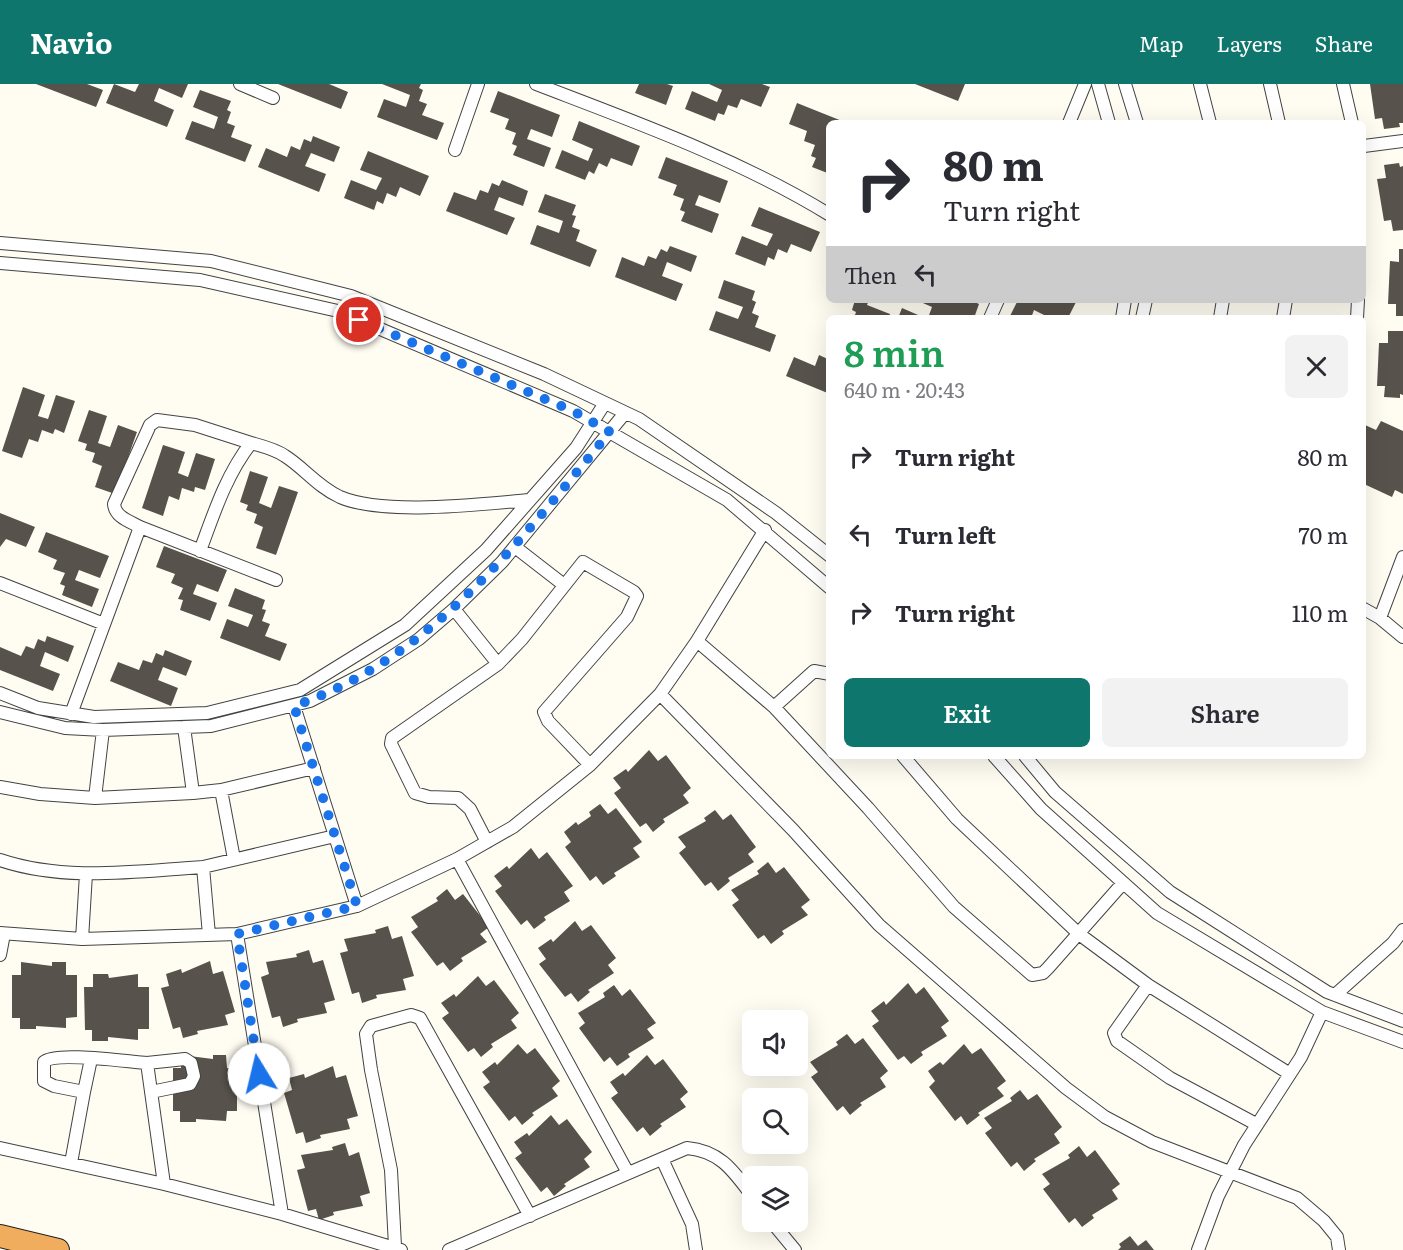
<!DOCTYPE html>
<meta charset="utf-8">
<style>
:root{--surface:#fff;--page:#f2f2f3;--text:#2b2b33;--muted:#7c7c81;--accent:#0f766e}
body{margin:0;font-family:Literata,serif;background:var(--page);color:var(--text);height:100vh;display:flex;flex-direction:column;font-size:22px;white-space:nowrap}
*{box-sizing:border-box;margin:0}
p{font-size:20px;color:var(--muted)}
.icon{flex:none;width:33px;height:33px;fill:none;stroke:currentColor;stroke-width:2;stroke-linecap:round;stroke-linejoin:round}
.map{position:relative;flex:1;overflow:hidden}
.sheet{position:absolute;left:826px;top:231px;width:540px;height:444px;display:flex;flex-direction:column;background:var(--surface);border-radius:9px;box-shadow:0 6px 24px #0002}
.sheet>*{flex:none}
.hud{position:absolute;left:826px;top:36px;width:540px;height:183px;border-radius:9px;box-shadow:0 6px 24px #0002;background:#fff;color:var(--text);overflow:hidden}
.buttons{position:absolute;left:742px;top:926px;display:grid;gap:12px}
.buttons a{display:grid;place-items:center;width:66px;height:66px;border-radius:9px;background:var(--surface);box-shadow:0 6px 24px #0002;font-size:30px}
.pin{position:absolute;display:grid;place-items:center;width:51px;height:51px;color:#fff;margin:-26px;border:3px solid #fff;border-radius:50%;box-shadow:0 2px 6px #0007}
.me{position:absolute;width:66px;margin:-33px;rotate:351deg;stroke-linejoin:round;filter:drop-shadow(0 0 4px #0008)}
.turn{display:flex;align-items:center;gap:21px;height:126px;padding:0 18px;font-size:27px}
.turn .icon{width:78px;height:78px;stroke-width:2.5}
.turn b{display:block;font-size:42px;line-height:51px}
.then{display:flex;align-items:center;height:57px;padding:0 18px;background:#0003;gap:12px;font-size:22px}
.round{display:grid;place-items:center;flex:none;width:63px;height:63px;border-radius:9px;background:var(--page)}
.overview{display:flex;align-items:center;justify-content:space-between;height:102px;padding:0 18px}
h1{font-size:36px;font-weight:600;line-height:45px;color:#1e9e55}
.primary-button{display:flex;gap:12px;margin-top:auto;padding:12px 18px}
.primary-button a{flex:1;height:69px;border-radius:9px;background:var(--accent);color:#fff;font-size:24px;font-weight:600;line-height:69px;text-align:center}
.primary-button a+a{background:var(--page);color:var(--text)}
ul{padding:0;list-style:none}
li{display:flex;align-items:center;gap:18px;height:78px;padding:0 18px}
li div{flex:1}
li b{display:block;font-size:22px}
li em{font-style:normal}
header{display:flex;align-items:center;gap:36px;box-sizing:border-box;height:84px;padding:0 30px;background:var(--accent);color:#fff}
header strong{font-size:28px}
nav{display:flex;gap:33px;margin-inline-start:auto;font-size:21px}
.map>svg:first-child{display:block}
.building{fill:#58524c}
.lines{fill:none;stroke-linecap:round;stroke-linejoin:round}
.street-casing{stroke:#434343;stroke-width:14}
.highway-casing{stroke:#212121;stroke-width:24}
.street{stroke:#fff;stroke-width:12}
.highway{stroke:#f1ad5e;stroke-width:22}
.route{stroke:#1a73e8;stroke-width:10;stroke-dasharray:0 18}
</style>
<header>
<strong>Navio</strong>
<nav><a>Map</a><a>Layers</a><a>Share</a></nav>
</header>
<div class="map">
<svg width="1403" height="1166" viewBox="0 0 1403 1166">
<rect width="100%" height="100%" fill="#fffdf2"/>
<path class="building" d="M 36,0 L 87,0 L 103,6 L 96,23 Z
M 114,0 L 135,8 L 139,0 L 188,0 L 182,14 L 159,4 L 154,17 L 174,26 L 167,43 L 106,19 Z
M 278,0 L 329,0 L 348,8 L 341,25 Z
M 382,0 L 421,0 L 419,4 L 423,6 L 419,17 L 427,20 L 422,31 L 444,39 L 437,56 L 377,33 L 384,15 L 406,23 L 410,11 Z
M 639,0 L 667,0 L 673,2 L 666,21 L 635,9 Z
M 709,0 L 762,0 L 770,3 L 761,23 L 741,15 L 737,24 L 728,21 L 724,31 L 718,29 L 715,37 L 685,25 L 692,7 L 717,18 L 722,6 Z
M 915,0 L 965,0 L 958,17 Z
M 1370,0 L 1403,0 L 1403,39 L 1399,39 L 1400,43 L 1384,45 L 1382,34 L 1375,35 Z
M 200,6 L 231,17 L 227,26 L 231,28 L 227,39 L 235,42 L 231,53 L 252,61 L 245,78 L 185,55 L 192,37 L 214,45 L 218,33 L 193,23 Z
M 498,7 L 560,31 L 552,53 L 531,45 L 527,55 L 551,64 L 544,83 L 513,71 L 517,62 L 512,60 L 516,49 L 505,45 L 509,35 L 490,28 Z
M 797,19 L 847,39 L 830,39 L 830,58 L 826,67 L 830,69 L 830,90 L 812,83 L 816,74 L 811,72 L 815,61 L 804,57 L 807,47 L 789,40 Z
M 579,37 L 640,62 L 632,82 L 611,74 L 607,83 L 599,79 L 594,90 L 589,87 L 585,96 L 555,84 L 562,66 L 588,77 L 593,65 L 572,56 Z
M 313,52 L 340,63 L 334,78 L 311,69 L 305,82 L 326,90 L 319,108 L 258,83 L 266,64 L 287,73 L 291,62 L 300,66 L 304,55 L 311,58 Z
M 368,67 L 429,92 L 420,112 L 400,103 L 396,113 L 387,109 L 383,120 L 377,117 L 374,126 L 344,114 L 351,96 L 376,106 L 382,94 L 360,86 Z
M 666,73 L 728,97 L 720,119 L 699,111 L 695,121 L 719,130 L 712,149 L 681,137 L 685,128 L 680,126 L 684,115 L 673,111 L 677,101 L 658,94 Z
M 1399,79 L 1400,83 L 1403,82 L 1403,146 L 1393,147 L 1391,136 L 1384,137 L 1377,95 L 1386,94 L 1384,81 Z
M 502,96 L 528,107 L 523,122 L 499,113 L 494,126 L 515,134 L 507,151 L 446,127 L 454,108 L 476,116 L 480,106 L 488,109 L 492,99 L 499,102 Z
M 545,110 L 576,121 L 572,131 L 576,132 L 572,143 L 580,146 L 576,157 L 597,166 L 590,183 L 530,160 L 537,141 L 559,149 L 563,137 L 538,128 Z
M 759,123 L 820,148 L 811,168 L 791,160 L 787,169 L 778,165 L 774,176 L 768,173 L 765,182 L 735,170 L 742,152 L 767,162 L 773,150 L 751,142 Z
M 670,162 L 697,172 L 691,188 L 667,178 L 662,192 L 683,200 L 676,217 L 615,193 L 622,173 L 644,182 L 648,172 L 656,175 L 661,165 L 667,168 Z
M 1399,165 L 1403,165 L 1403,232 L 1396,232 L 1396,220 L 1388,220 L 1390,177 L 1399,178 Z
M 724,196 L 755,207 L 752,216 L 756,218 L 752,229 L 759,232 L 755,243 L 776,251 L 770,268 L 709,246 L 716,227 L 738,235 L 743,223 L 718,214 Z
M 855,216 L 869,216 L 867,221 L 890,230 L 889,234 L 854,234 L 856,228 L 852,226 Z
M 916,216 L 970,216 L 979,220 L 974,234 L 950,232 L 950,234 L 928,234 L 932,223 Z
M 1018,216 L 1077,216 L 1068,234 L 1043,234 L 1044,231 L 1034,226 L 1031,234 L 1009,234 Z
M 902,224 L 925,234 L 898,234 Z
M 1388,247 L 1403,247 L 1403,311 L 1400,310 L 1400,314 L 1384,313 L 1385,302 L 1377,302 L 1379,259 L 1388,259 Z
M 819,271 L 830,276 L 830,310 L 786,292 L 794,273 L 815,282 Z
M 23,303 L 45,311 L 38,332 L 48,335 L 56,311 L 75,317 L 64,349 L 55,345 L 53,350 L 42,346 L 38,358 L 29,355 L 22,374 L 2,367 Z
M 89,326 L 107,332 L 98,359 L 110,363 L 118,341 L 137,348 L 115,410 L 95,403 L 102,382 L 92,378 L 95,369 L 85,366 L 87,360 L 78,357 Z
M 1381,337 L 1403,347 L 1403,410 L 1395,406 L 1392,413 L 1364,400 L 1364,343 L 1365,341 L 1376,346 Z
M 163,361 L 185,368 L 178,389 L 188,393 L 196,369 L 215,375 L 205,406 L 195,403 L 194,408 L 182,404 L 179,416 L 169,412 L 163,432 L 142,424 Z
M 250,387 L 268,393 L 259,419 L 271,424 L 279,402 L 298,408 L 276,471 L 256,464 L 263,443 L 254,439 L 257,430 L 246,426 L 248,421 L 240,418 Z
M 0,429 L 35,443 L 26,463 L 6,455 L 0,463 Z
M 46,448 L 109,472 L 100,494 L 79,486 L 75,496 L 99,505 L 92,523 L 62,511 L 65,502 L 60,500 L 65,489 L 53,485 L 57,476 L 38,468 Z
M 164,462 L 227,486 L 218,508 L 197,500 L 193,510 L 217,519 L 210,537 L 180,526 L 183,516 L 178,515 L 183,504 L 171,499 L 175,490 L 156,483 Z
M 235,504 L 265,516 L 262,525 L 266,526 L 262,537 L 270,540 L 265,552 L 287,560 L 280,577 L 220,554 L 227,535 L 248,543 L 253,531 L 228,522 Z
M 47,552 L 74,562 L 68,578 L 45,568 L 40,582 L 60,590 L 53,607 L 0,586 L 0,563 L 21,572 L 26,562 L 34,565 L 38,555 L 45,558 Z
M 165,566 L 192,577 L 186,592 L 163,583 L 158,596 L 178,604 L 171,622 L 110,597 L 118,578 L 139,586 L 143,576 L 152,579 L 156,569 L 163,572 Z
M 649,666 L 658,677 L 666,671 L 691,704 L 683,711 L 689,719 L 663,735 L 665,738 L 653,748 L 646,739 L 640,743 L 614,709 L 621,704 L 613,694 L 626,685 L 628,688 Z
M 600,720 L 608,730 L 616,724 L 642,758 L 633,764 L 640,773 L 614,789 L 616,792 L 603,801 L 596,792 L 590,797 L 565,763 L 571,758 L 564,748 L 576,738 L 578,741 L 591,732 L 589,728 Z
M 715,726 L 723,736 L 731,730 L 756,763 L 748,770 L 754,778 L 728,794 L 730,797 L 718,807 L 711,798 L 705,802 L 679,769 L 686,763 L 678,753 L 706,737 L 704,734 Z
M 531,764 L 539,775 L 547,768 L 573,802 L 564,808 L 570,817 L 544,833 L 546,836 L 534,845 L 527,836 L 521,841 L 495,807 L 502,802 L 494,792 L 507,782 L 509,785 Z
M 768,778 L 776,789 L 784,783 L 810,816 L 801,823 L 808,831 L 782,847 L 784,850 L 771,860 L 764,851 L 758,855 L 732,821 L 739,816 L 731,806 L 759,790 L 757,787 Z
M 447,805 L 455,816 L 463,810 L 489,843 L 480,850 L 487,858 L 461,874 L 463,877 L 450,887 L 443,878 L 437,882 L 411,848 L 418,843 L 411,833 L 438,817 L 436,814 Z
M 575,837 L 582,847 L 591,841 L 616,874 L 608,881 L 614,889 L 588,906 L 590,908 L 578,918 L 571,909 L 565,913 L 539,880 L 546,875 L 538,864 L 551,855 L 553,858 Z
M 388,842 L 392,855 L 402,852 L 414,892 L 403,895 L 406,906 L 376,911 L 377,914 L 362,919 L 359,908 L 352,910 L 340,869 L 348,867 L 344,855 L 376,849 L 375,846 Z
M 309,866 L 313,879 L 323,876 L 335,916 L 324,919 L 327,929 L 297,935 L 298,938 L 283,943 L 280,932 L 272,934 L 261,893 L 269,890 L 266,878 L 297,873 L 296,870 Z
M 210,877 L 213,890 L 223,887 L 235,928 L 225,931 L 228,941 L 197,947 L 198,950 L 183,954 L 180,943 L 173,945 L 161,904 L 169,902 L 166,890 L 181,885 L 182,889 Z
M 21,878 L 52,882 L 52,878 L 66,878 L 66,891 L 77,891 L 77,933 L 66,934 L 66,944 L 36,942 L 36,945 L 20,945 L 20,934 L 12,934 L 12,891 L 21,891 Z
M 93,890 L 108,890 L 109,894 L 138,890 L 138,903 L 149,903 L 149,945 L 138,945 L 138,956 L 108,953 L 108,957 L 92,957 L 92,946 L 85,946 L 84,903 L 93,903 Z
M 478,892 L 486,902 L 494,896 L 519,929 L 511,936 L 517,944 L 491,960 L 493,963 L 481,973 L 474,964 L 468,968 L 442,934 L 449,929 L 441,919 L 454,910 L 456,913 Z
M 908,899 L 916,910 L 924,903 L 949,937 L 941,943 L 947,952 L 921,968 L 923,971 L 911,980 L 904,972 L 898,976 L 872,942 L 879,937 L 871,927 L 884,917 L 886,921 Z
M 614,901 L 622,912 L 630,905 L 656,939 L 647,945 L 654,954 L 628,970 L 630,973 L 617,982 L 610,973 L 604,978 L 579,944 L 585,939 L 578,929 L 605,913 L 603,909 Z
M 847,950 L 855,960 L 863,954 L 888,987 L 880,994 L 886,1003 L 860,1019 L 862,1021 L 850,1031 L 843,1022 L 837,1027 L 811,993 L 818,988 L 810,978 L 838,961 L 836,958 Z
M 518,960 L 527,970 L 535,964 L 560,997 L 552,1004 L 558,1012 L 532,1029 L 534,1031 L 522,1041 L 515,1032 L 509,1037 L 483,1003 L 490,998 L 482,988 L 495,978 L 497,981 Z
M 964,960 L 972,970 L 981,964 L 1006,997 L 997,1004 L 1004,1012 L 978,1029 L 980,1031 L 967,1041 L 961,1032 L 955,1037 L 929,1003 L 935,997 L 928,987 L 940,978 L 943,981 Z
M 181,971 L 213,975 L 213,971 L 226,971 L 227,984 L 237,984 L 237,1027 L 227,1027 L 226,1037 L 196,1035 L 196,1038 L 180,1038 L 180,1027 L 173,1027 L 173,984 L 181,984 Z
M 647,971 L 655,981 L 663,975 L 688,1008 L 680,1015 L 686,1023 L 660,1040 L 662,1042 L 650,1052 L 643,1043 L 637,1048 L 611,1014 L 618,1009 L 610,998 L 623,989 L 625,992 Z
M 333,982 L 336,994 L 346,991 L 358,1032 L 347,1035 L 350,1045 L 320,1051 L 321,1054 L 306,1059 L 303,1048 L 296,1050 L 284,1009 L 292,1006 L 289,994 L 304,990 L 305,994 Z
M 1020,1006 L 1028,1016 L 1037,1010 L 1062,1043 L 1054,1050 L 1060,1059 L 1034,1075 L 1036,1077 L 1024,1087 L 1017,1078 L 1011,1083 L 985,1049 L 992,1044 L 984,1034 L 1012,1017 L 1010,1014 Z
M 551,1031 L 559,1041 L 567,1035 L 592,1068 L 584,1075 L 590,1083 L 564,1100 L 566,1102 L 554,1112 L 547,1103 L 541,1108 L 515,1074 L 522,1069 L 514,1058 L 527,1049 L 529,1052 Z
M 345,1059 L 349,1072 L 359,1068 L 370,1109 L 360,1112 L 363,1122 L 333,1128 L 334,1131 L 319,1136 L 316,1125 L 308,1127 L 297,1086 L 305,1084 L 301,1071 L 333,1066 L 332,1063 Z
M 1079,1062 L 1087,1073 L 1095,1066 L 1120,1100 L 1112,1106 L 1118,1115 L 1092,1131 L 1094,1134 L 1082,1143 L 1075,1134 L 1069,1139 L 1043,1105 L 1050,1100 L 1042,1090 L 1070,1074 L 1068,1071 Z
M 1130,1152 L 1138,1162 L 1146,1156 L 1154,1166 L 1118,1166 L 1121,1163 L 1119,1160 Z"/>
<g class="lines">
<defs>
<path id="street" d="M 240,0 L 273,14
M 536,0 C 635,38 739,75 830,131
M 1098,0 L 1109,39
M 1125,0 L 1137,39
M 1200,0 L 1210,39
M 1270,0 L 1279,39
M 1343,0 L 1352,39
M 1069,39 L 1085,0
M 1364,62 L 1403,57
M 455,66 L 478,0
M 0,159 L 211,177 L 351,212 L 544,290 L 639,335 L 776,429 L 830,472
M 0,179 L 200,196 L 338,227 L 573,327 L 727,416 L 830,504
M 990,234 L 998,216
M 1122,234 L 1125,216
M 1142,234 L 1146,216
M 1220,234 L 1223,216
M 1283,234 L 1286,216
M 1357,234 L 1358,216
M 140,443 C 129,437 115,433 114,420 L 150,341 L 157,336 L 195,341 L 251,359
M 515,463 L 564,501
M 200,467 C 214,429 226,391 251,359 C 262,362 275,365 285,372 C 304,384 318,403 340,413 C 385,432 480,420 530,416
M 0,499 L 104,540
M 454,525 L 498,580
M 1364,525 L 1380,534 L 1403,553
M 1380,534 L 1403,473
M 697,557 L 774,623 L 868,724 L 954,823 L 1032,891 L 1043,889 L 1048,884 L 1123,799
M 0,609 L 38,624 L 94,633 L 207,629 L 300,606 L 405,541 L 486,466 L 576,364 L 605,319
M 660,610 L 793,746 L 879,841 L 1066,1004 L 1105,1033 L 1152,1058 L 1297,1114 L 1324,1137 L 1337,1153 L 1339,1166
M 294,622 L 357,822
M 774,623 L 814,587 L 830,590
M 0,628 L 65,644 L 103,646 L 211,642 L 310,617 L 373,585 L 419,555 L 454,525 L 502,478 L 625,329
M 71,630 L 140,443 L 276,496
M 184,643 L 193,709 L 221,706 L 314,684
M 903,672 L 957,735 L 1079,850 L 1148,901 L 1290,990
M 994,672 L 1041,725 L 1157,829 L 1322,928 L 1403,958
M 1025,672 L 1055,708 L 1170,808 L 1327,908 L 1403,937
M 0,703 L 40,710 L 95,714 L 103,646
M 221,706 L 234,775
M 95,714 L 193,709
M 487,758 L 470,725 L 458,714 L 429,713 L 415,709 L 391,660 L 392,654 L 498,580 L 522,555 L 583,478 L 634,508 L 637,512 L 627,533 L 544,628 L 548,637 L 590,681
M 457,775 L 628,1089
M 0,776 C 65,798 136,787 203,783
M 0,849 L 82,855 L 237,850 L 357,822 L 457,775 L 513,743 L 590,681 L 660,610 L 697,557 L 765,446
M 237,850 L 282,1130
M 209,851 L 203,783 L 335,752
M 82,855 L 86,790
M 0,871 L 4,850
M 1148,901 L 1114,949 L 1117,957 L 1170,994 L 1256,1040
M 1335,911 L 1393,859 L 1403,846
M 91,975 L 84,1008 L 54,1002 L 44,997 L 44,978 C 55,967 129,978 147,979
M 151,1008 L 190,1000 L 194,992 L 191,979 L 185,975 L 147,979 L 164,1100
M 0,1064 L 164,1100 L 282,1130 L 401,1166
M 662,1075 L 692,1140 L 696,1166
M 71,1079 L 84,1008
M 771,1137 L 795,1166
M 395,1162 L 391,1086 L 371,986 L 366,950 L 371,942 L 411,931 L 420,934 L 530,1132
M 449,1166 L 687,1064 C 721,1067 734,1088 753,1113
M 1198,1166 L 1218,1112 L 1244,1061 L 1301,973 L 1322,928"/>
<path id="highway" d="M 0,1152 L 58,1166"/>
</defs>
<use href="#street" class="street-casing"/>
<use href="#highway" class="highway-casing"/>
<use href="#street" class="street"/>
<use href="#highway" class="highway"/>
</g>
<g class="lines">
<path class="route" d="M 259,990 L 237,850 L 357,822 L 294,622 C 433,574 520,456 610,348 L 573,327 L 359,236"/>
</g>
</svg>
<div class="buttons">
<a><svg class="icon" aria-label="sound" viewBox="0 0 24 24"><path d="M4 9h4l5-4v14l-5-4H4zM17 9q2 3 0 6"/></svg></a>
<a><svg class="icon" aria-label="search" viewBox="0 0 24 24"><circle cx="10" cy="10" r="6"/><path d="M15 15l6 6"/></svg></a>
<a><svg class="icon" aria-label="layers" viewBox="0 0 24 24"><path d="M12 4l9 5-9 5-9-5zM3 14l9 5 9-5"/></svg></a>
</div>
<div class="pin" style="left:359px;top:236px;background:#d93025"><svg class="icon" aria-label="arrive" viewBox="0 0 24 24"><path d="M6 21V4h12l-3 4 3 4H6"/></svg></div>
<svg class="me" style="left:259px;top:990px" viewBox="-20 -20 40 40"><circle r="19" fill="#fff"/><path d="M0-13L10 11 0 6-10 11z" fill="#1a73e8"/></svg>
<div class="hud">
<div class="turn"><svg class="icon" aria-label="right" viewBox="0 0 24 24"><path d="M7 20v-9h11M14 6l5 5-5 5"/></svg><div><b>80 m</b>Turn right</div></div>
<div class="then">Then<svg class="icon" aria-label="left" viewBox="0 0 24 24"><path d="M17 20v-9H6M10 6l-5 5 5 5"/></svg></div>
</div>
<section class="sheet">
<div class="overview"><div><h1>8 min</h1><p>640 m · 20:43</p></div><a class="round"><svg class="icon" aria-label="close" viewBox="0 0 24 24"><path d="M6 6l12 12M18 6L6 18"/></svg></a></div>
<ul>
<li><svg class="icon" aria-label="right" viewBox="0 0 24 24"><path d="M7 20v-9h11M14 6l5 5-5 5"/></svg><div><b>Turn right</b></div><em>80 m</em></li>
<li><svg class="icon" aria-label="left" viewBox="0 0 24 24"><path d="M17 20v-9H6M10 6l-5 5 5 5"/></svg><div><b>Turn left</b></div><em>70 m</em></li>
<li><svg class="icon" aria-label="right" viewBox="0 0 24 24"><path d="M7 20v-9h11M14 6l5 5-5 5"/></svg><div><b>Turn right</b></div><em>110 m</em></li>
</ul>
<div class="primary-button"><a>Exit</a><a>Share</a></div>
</section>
</div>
